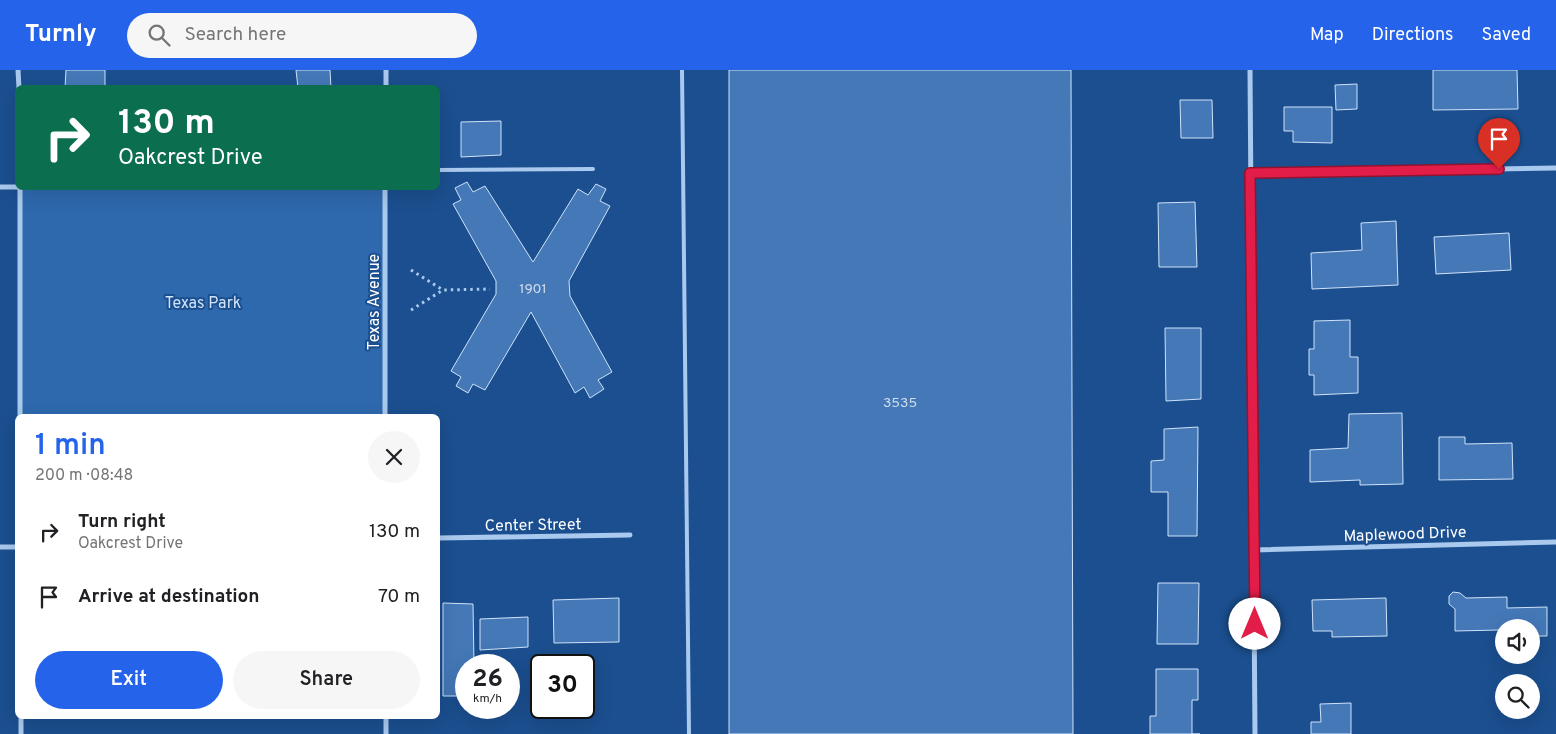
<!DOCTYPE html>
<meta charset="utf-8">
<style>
:root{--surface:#fff;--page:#f6f6f6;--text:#202124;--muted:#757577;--accent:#2563eb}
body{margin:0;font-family:Overpass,sans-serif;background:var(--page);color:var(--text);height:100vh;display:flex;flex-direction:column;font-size:19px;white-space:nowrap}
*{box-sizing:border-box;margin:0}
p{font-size:16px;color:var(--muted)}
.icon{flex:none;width:28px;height:28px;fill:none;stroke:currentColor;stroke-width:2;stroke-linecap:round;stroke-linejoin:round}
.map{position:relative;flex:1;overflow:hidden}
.side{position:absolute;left:15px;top:344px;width:425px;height:305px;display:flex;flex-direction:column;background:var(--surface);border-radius:8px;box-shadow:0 5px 20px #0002}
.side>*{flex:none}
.hud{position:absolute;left:15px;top:15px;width:425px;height:105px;border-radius:8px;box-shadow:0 5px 20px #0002;background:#0b6e4f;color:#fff;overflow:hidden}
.buttons{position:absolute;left:1495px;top:549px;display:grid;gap:10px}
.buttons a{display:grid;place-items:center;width:45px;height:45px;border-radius:50%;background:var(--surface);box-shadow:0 5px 20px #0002;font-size:25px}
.speed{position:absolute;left:455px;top:584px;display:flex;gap:10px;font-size:25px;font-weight:700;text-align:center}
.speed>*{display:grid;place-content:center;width:65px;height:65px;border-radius:50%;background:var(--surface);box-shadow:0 5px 20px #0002;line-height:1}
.speed small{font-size:12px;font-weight:400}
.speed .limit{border:2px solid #111;border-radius:8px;background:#fff;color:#111}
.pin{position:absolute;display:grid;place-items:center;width:42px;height:42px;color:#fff;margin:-51px -21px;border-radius:50% 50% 50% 0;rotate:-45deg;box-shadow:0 0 5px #0007}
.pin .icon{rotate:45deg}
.me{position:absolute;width:55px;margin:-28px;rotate:0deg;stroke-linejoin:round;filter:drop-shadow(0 0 4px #0008)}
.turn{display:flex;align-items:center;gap:18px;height:105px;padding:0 20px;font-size:22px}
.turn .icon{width:65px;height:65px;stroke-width:2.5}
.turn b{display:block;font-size:35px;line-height:42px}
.round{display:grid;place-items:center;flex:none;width:52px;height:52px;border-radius:26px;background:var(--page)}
.overview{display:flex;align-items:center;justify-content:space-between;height:85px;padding:0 20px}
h1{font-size:30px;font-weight:600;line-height:38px;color:var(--accent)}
.cta{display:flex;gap:10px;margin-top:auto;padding:10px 20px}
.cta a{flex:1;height:58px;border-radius:30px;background:var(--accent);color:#fff;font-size:20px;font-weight:600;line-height:58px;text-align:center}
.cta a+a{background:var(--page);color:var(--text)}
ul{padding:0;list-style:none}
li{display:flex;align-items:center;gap:15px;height:65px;padding:0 20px}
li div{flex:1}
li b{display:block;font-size:19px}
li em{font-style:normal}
header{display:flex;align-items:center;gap:30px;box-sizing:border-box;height:70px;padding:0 25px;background:var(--accent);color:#fff}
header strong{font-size:24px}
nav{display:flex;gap:28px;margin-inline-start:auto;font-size:18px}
.search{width:350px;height:45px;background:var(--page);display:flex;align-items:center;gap:12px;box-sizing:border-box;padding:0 18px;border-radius:28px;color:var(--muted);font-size:19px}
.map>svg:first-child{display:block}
.green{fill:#2e69ad}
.building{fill:#4478b7;stroke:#cfe3fa}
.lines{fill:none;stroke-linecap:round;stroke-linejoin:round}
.path{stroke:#a9c9ee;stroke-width:3;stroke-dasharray:2.5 4;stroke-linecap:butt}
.lane{stroke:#a9c9ee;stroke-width:4}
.street{stroke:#a9c9ee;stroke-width:5}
.route-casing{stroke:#92132f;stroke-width:12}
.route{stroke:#e11d48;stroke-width:9}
.labels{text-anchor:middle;stroke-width:4;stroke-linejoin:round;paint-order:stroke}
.number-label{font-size:14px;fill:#d0dded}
.park-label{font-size:16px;fill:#cfe3fa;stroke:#1b4f8f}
.street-label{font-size:16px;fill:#fff;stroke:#1b4f8f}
</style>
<header>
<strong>Turnly</strong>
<div class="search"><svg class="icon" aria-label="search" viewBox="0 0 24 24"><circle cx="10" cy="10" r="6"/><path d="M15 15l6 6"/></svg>Search here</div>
<nav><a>Map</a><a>Directions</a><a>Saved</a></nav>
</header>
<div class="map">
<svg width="1556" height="664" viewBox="0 0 1556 664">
<rect width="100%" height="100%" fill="#1b4f8f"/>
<path class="green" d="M 20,118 L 385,118 L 385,346 L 20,346 Z"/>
<path class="building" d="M 66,0 L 105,0 L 105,18 L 65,18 Z
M 296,0 L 330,0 L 331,18 L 298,18 Z
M 729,0 L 1071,0 L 1073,664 L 729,664 Z
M 1433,0 L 1517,0 L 1518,39 L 1433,40 Z
M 1357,14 L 1357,39 L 1336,40 L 1335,15 Z
M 1180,30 L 1212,30 L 1213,68 L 1181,68 Z
M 1284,37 L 1332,37 L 1332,73 L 1293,72 L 1293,61 L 1284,61 Z
M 501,51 L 501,85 L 461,87 L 461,52 Z
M 467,112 L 473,122 L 485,116 L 533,192 L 578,119 L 588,125 L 596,114 L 606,119 L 600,131 L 610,136 L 569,211 L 570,226 L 612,302 L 598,310 L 604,319 L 590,328 L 584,317 L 575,323 L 531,242 L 485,320 L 473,314 L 468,323 L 456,316 L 461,307 L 451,301 L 496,224 L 496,211 L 453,134 L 461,130 L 455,118 Z
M 1195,132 L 1197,197 L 1159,197 L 1158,133 Z
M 1396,151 L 1398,215 L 1312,219 L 1311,183 L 1362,180 L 1361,153 Z
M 1509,163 L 1511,200 L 1436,204 L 1434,167 Z
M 1350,250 L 1350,287 L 1358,287 L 1358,323 L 1314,325 L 1314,305 L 1309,305 L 1309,279 L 1314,279 L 1314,251 Z
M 1165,258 L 1201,258 L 1201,329 L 1166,331 Z
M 1402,343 L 1403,414 L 1360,415 L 1360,410 L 1310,412 L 1310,380 L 1348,378 L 1349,344 Z
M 1198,357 L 1197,466 L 1168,466 L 1168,422 L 1151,422 L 1151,391 L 1164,390 L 1164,359 Z
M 1439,367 L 1465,367 L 1465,374 L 1512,373 L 1513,409 L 1439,410 Z
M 1158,513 L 1199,513 L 1198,574 L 1157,574 Z
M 1453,522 L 1460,523 L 1466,528 L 1507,527 L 1507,538 L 1547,537 L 1547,566 L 1531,566 L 1531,558 L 1504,558 L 1504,567 L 1499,567 L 1499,560 L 1455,561 L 1455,539 L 1449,534 L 1449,526 Z
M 619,528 L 619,572 L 554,573 L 553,530 Z
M 1386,528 L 1387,566 L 1332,567 L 1332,561 L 1313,561 L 1312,530 Z
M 443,533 L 473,534 L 474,595 L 466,595 L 466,626 L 443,626 Z
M 528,547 L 528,577 L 480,580 L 480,549 Z
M 1156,599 L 1198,599 L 1198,630 L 1192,630 L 1192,664 L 1200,664 L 1150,664 L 1150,646 L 1156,646 Z
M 1351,633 L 1351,664 L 1311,664 L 1311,652 L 1321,652 L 1320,634 Z"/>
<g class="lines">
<path class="path" d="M 411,200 L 443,220 L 490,219
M 411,240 L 443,220"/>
<path class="lane" d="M 682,0 L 689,664
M 438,100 L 593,99"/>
<path class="street" d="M 18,0 L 19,18
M 1250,0 L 1255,664
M 386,18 L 386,0
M 1250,103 L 1556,98
M 0,117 L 18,117
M 20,118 L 20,346
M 385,118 L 385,346
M 438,468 L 630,465
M 0,477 L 18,477
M 1255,480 L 1556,472
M 21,646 L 21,664
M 386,646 L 386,664"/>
</g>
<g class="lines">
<defs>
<path id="route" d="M 1255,554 L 1250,103 L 1499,99"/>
</defs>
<use href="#route" class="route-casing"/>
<use href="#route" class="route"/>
</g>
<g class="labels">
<g class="number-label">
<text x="533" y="223">1901</text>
<text x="900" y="337">3535</text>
</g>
<g class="park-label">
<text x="203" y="238">Texas Park</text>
</g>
<g class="street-label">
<text transform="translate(373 232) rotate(-90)" y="6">Texas Avenue</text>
<text transform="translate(533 454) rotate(-1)" y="6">Center Street</text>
<text transform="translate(1405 463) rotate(-2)" y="6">Maplewood Drive</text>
</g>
</g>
</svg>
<div class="buttons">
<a><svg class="icon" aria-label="sound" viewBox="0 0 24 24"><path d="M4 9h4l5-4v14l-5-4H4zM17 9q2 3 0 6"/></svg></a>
<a><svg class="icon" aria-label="search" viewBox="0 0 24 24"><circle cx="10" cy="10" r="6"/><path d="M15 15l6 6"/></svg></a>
</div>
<div class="speed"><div>26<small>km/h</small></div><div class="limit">30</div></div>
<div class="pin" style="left:1499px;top:99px;background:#d93025"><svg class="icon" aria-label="arrive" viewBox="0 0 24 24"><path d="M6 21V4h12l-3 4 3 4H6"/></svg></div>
<svg class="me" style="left:1255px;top:554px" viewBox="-20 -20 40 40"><circle r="19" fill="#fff"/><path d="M0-13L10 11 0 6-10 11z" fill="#e11d48"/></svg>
<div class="hud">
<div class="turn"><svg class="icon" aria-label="right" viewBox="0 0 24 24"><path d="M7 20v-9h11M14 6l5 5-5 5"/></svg><div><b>130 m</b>Oakcrest Drive</div></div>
</div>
<section class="side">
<div class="overview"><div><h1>1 min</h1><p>200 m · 08:48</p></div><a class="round"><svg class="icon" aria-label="close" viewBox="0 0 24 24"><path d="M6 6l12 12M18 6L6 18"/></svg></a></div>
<ul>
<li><svg class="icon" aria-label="right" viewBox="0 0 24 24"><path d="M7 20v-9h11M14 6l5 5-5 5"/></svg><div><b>Turn right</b><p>Oakcrest Drive</p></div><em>130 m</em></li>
<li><svg class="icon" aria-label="arrive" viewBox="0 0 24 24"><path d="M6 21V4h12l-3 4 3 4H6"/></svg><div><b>Arrive at destination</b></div><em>70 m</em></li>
</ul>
<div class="cta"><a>Exit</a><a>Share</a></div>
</section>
</div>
